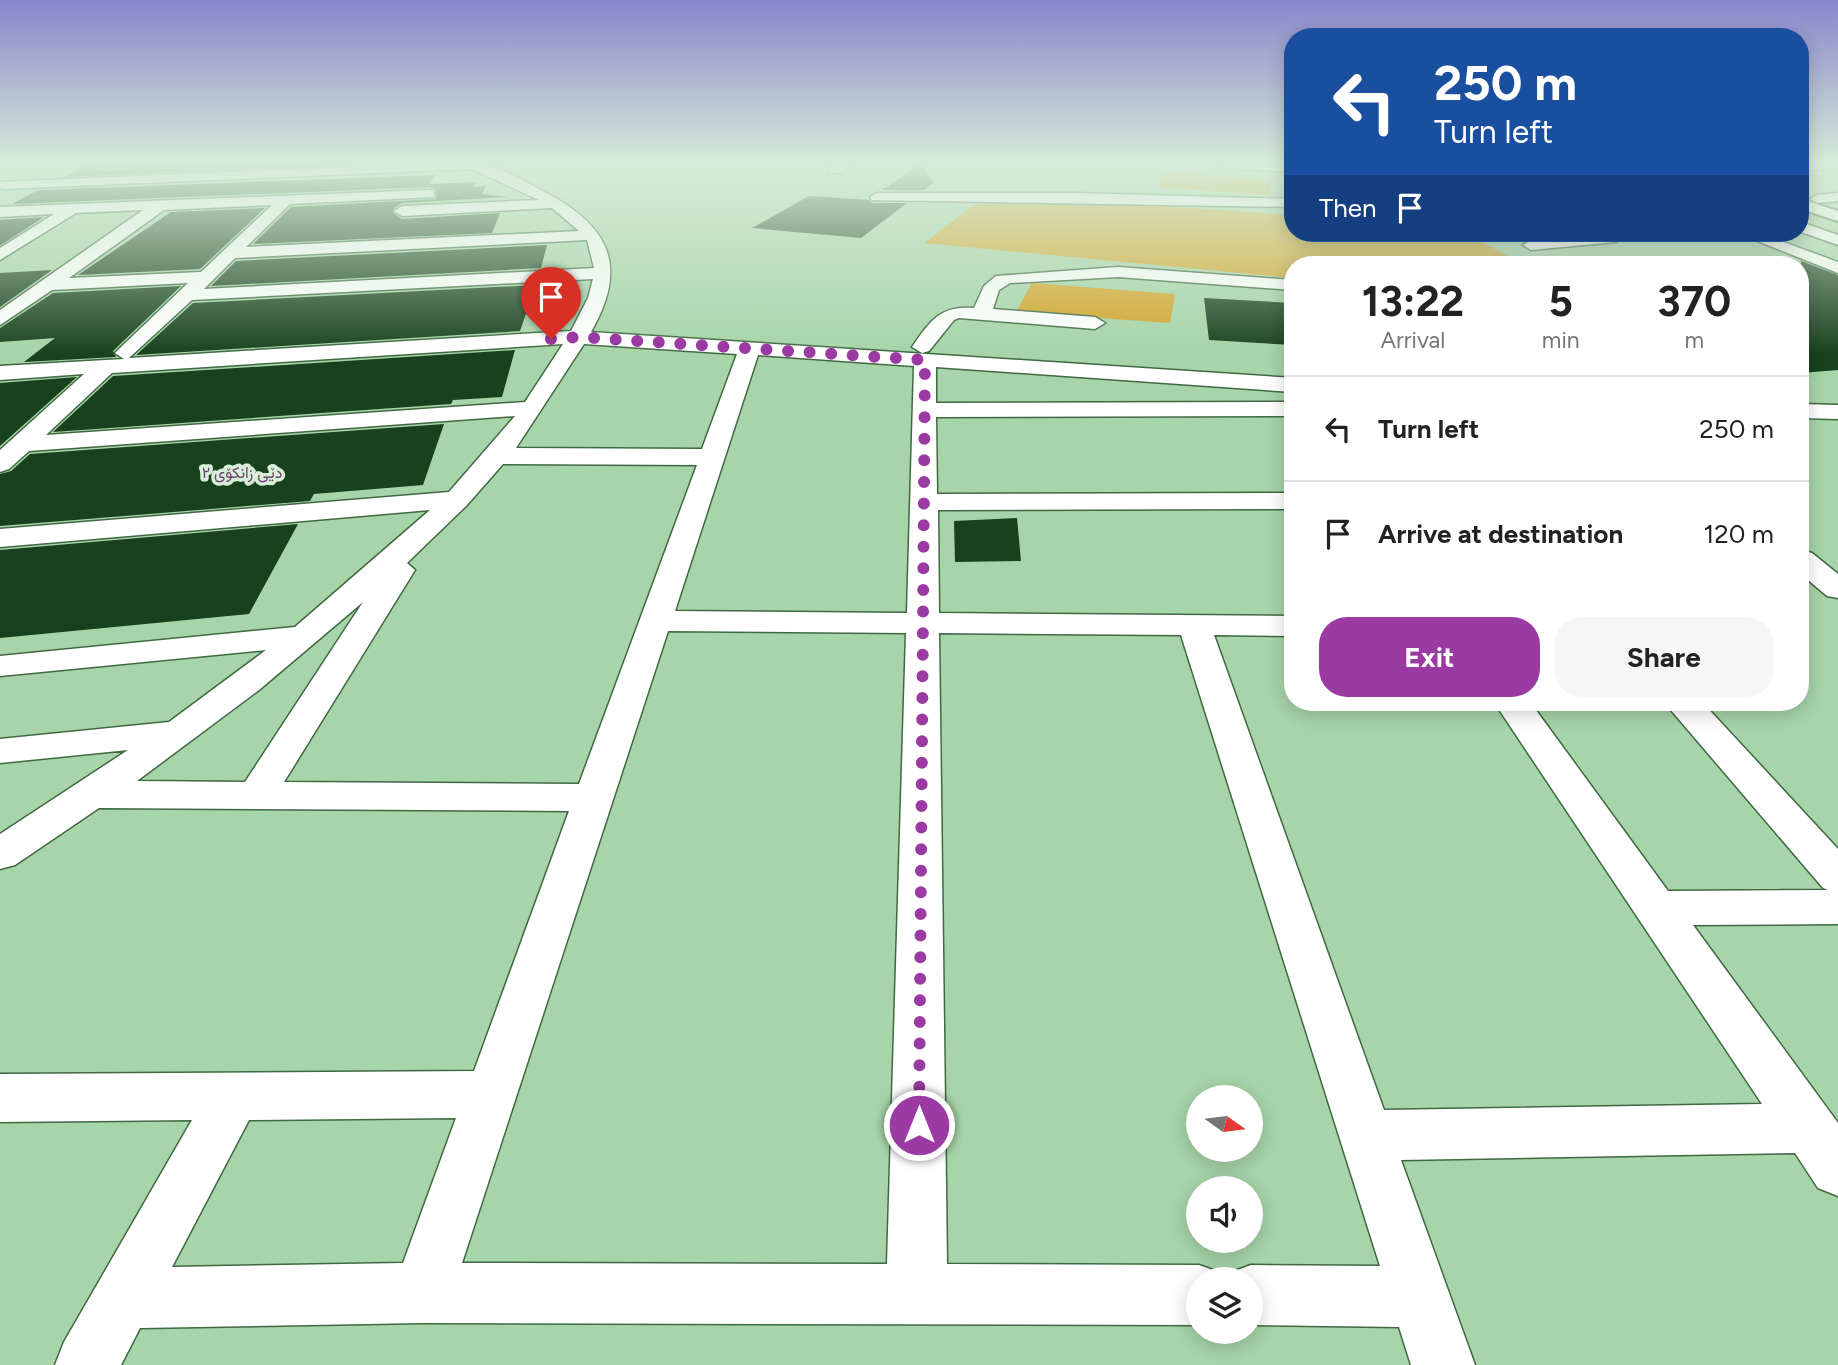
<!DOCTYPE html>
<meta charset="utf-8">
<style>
:root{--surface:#fff;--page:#f6f6f6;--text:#222;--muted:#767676;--line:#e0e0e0;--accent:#9b3aa2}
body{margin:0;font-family:Figtree,Vazirmatn,sans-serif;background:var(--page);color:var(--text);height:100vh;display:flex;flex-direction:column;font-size:26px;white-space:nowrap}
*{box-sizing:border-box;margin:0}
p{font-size:23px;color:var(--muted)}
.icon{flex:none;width:38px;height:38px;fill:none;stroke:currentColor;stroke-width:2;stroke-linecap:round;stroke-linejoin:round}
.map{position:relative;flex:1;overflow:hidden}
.drawer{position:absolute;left:1284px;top:256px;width:525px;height:455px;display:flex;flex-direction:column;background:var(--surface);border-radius:28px;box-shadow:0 4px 18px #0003}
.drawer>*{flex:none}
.hud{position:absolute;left:1284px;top:28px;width:525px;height:214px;border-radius:28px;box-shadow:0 4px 18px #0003;background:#1a4fa0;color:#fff;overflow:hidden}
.needle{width:46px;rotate:104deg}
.controls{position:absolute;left:1186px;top:1085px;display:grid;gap:14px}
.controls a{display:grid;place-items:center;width:77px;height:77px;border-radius:50%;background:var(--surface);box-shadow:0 4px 18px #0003;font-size:35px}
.pin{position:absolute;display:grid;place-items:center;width:60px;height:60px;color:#fff;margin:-72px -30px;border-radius:50% 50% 50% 0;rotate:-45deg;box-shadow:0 0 7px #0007}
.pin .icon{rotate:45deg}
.me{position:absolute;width:77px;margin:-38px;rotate:0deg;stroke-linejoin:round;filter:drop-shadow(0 0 5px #0008)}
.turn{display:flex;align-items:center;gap:24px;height:147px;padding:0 35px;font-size:32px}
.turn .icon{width:91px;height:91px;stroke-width:2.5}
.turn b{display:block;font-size:49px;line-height:60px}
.then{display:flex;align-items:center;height:66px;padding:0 35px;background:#0003;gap:14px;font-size:26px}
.eta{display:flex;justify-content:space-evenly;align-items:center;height:119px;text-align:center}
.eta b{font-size:42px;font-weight:700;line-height:49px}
.primary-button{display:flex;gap:14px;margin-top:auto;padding:14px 35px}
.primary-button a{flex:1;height:80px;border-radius:28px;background:var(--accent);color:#fff;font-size:28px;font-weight:700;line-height:80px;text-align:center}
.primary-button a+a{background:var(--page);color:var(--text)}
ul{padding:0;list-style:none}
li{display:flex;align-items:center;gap:21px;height:105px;padding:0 35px;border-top:2px solid var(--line)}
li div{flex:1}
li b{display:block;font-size:26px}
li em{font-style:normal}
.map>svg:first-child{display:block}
.green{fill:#d4a428}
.building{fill:#19411d}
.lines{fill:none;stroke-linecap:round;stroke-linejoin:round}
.minor-casing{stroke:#406942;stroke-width:3}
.major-casing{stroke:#406942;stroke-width:4}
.minor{fill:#fff;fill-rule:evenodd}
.major{fill:#fff;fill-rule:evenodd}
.route{stroke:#9b3aa2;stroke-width:12;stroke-dasharray:0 21.6}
.labels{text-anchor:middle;stroke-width:7;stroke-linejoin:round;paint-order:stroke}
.far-neighbourhood-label{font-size:16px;fill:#703f72;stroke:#d7eed7}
</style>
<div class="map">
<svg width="1838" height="1365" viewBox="0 0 1838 1365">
<rect width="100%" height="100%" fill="#a7d4a8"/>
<path class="green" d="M 1166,172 L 1271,180 L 1269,195 L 1156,187 Z
M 1118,203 L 1293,215 L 1293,233 L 1465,233 L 1510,257 L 1508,264 L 1293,264 L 1293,278 L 924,243 L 975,204 Z
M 1032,283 L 1175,294 L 1170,323 L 1016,312 Z"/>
<path class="building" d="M 88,164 L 354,164 L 64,177 Z
M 920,164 L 934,183 L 924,190 L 882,190 Z
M 435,175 L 429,184 L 477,182 L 473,187 L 486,186 L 482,194 L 508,197 L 402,203 L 393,209 L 393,213 L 402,219 L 500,213 L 492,233 L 253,244 L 291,207 L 436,199 L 436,189 L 429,187 L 12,204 L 38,190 Z
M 809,196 L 869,200 L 872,203 L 907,203 L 861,238 L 752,228 Z
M 265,208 L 200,269 L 78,275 L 171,212 Z
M 44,217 L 1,245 L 0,245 L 0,220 Z
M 547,245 L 541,268 L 211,286 L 236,261 Z
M 1801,261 L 1838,275 L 1838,370 L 1801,373 Z
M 52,270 L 0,307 L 0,273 Z
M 536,285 L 520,331 L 136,355 L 193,303 Z
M 181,286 L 113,351 L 116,357 L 24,362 L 55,338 L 0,342 L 0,328 L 53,293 Z
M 1204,298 L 1293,303 L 1293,345 L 1209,340 Z
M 515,350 L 502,397 L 453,400 L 451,404 L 53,432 L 113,376 Z
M 77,377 L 0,446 L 0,383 Z
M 444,424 L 423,485 L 314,494 L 310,501 L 0,526 L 0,474 L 11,471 L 30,454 Z
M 1017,518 L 1021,561 L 955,562 L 954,521 Z
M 298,524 L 249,614 L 0,638 L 0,550 Z"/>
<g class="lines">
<defs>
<path id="minor" d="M 409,164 C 432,164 462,159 484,165 C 504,169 525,181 543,191 C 608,225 630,264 591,332 L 1293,378 L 1293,392 L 936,367 L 936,403 L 1293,402 L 1293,416 L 936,417 L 937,494 L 1293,493 L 1293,509 L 938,510 L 939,613 L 1293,616 L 1293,636 L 1214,635 L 1384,1110 L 1762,1104 L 1494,702 L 1530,702 L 1668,891 L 1828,890 L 1823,888 L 1664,702 L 1702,702 L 1838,849 L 1838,924 L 1693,925 L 1838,1123 L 1838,1196 L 1818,1188 L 1795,1153 L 1401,1160 L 1475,1365 L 1411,1365 L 1399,1327 L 1251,1325 L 1251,1279 L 1227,1279 L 1229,1273 L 1251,1265 L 1380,1266 L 1181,635 L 939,633 L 947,1264 L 1199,1265 L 1221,1273 L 1223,1279 L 1199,1279 L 1199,1325 L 422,1323 L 140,1328 L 121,1365 L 55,1365 L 64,1342 L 192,1120 L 0,1122 L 0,1074 L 474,1071 L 569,811 L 99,808 L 15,865 L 0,869 L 0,834 L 128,750 L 0,763 L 0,739 L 169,722 L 266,650 L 0,676 L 0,656 L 295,627 L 430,510 L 0,547 L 0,529 L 449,492 L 515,416 L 29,451 L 9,469 L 0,472 L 0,450 L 84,374 L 0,380 L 0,366 L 124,359 L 115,353 L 119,349 L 188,283 L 52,290 L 0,325 L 0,310 L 143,210 L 76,213 L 0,260 L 0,248 L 54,214 L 0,217 L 0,207 L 429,190 L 434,191 L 434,197 L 290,204 L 246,247 L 579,231 L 552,208 L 402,216 L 394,211 L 402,206 L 539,200 L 472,169 L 4,189 L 0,188 L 0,182 ZM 272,205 L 201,272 L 69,278 L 164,210 ZM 587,240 L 594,268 L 204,289 L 235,258 ZM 593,279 L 588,298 L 571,331 L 129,358 L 192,300 ZM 563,344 L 525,402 L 46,435 L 112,373 ZM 584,344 L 737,354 L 702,449 L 516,448 ZM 758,355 L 914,366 L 907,613 L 675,611 ZM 503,464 L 697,465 L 579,784 L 284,782 L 415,570 L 407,563 L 467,505 ZM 363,602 L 245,782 L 137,781 L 259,690 ZM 668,631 L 906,633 L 887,1264 L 462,1263 ZM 456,1118 L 403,1263 L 172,1267 L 249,1120 Z
M 837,164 L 853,164 L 840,173 L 830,173 L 830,167 Z
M 1219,164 L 1293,164 L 1293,172 L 1226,168 Z
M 1801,164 L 1838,164 L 1838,168 L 1801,171 Z
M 877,193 L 1077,193 L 1293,199 L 1293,207 L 872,200 L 870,197 Z
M 1838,193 L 1838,201 L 1817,203 L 1810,199 L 1817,195 Z
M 1801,222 L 1838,235 L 1838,245 L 1801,232 Z
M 1610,233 L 1622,234 L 1624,237 L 1616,242 L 1531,250 L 1523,245 L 1531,240 Z
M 1737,233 L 1759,233 L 1838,262 L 1838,273 Z
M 1118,267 L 1293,280 L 1293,290 L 1118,277 L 1010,283 L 999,290 L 993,309 L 1095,317 L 1105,323 L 1095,329 L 959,318 L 954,320 L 929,351 L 922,353 L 912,347 C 930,321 940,305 974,308 L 984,286 L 996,276 Z
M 1801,404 L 1838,405 L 1838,419 L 1801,418 Z
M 1801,550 L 1812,553 L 1838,574 L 1838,598 L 1827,596 L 1801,574 Z"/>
<path id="major" d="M 1801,199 L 1838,211 L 1838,221 L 1801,209 Z"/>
</defs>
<use href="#minor" class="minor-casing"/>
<use href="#major" class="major-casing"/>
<use href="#minor" class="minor"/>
<use href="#major" class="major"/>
</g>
<linearGradient id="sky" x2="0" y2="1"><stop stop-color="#8986cc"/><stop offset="0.46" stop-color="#d7ecd8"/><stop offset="1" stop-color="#d7ecd8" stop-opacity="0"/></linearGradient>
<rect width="1838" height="355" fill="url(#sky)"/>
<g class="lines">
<path class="route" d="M 551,339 L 578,337 L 925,360 L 919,1125"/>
</g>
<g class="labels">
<g class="far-neighbourhood-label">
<text x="242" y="478">دێی زانکۆی ٢</text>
</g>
</g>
</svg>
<div class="controls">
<a><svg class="needle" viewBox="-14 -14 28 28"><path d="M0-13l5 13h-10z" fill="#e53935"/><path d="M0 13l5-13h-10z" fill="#767676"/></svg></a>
<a><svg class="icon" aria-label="sound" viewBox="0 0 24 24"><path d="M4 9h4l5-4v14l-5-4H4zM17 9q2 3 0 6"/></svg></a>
<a><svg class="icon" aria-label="layers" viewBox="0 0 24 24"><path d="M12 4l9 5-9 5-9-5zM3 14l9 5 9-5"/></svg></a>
</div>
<div class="pin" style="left:551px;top:339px;background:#d93025"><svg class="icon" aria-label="arrive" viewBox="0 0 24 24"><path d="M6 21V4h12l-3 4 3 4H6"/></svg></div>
<svg class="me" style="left:919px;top:1125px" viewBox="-20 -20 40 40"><circle r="17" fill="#9b3aa2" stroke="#fff" stroke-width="3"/><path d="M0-11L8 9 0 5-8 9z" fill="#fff"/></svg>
<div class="hud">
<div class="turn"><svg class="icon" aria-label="left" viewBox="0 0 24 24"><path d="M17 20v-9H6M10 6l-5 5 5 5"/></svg><div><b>250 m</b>Turn left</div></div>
<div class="then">Then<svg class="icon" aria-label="arrive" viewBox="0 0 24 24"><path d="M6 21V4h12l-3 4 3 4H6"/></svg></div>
</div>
<section class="drawer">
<div class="eta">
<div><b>13:22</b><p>Arrival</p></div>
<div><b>5</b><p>min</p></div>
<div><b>370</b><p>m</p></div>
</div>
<ul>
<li><svg class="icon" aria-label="left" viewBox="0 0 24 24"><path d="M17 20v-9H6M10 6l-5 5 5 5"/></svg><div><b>Turn left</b></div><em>250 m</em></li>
<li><svg class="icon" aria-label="arrive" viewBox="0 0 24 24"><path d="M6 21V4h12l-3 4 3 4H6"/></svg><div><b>Arrive at destination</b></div><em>120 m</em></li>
</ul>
<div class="primary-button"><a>Exit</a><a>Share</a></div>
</section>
</div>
